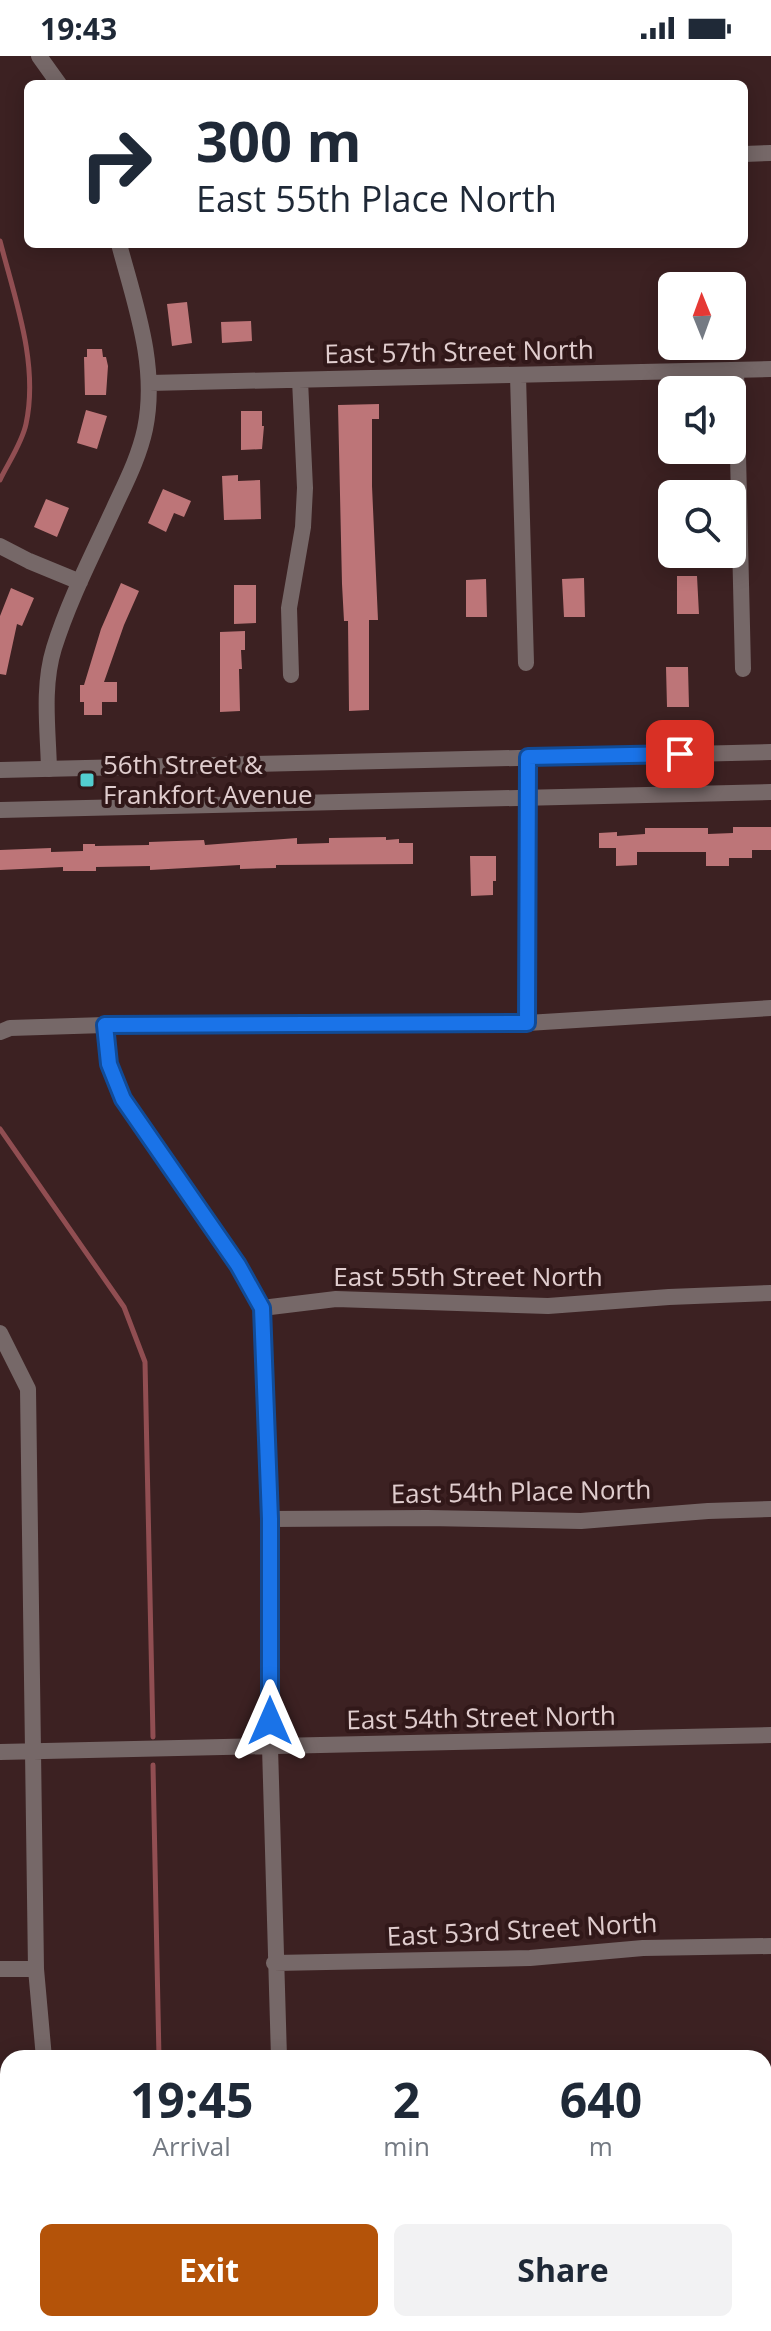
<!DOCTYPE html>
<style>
:root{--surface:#fff;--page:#f2f2f3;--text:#1f2937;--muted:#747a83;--accent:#b45309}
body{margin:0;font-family:"Open Sans",sans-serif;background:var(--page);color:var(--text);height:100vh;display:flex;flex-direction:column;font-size:30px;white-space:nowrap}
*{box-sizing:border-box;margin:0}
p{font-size:26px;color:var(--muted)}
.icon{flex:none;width:44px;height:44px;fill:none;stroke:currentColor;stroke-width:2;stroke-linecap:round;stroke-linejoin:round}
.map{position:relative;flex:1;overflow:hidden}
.sheet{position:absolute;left:0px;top:1994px;width:772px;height:282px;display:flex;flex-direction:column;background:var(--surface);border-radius:24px 24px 0 0;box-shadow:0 4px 20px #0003}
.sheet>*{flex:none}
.top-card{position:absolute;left:24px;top:24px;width:724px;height:168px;border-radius:12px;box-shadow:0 4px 20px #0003;background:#fff;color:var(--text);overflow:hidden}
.needle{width:52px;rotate:359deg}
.fabs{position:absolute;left:658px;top:216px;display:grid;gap:16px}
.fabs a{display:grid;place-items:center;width:88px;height:88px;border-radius:12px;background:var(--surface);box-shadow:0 4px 20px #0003;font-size:40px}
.pin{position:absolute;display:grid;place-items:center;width:68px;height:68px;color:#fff;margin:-34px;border-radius:16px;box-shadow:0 4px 12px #0006}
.me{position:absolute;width:88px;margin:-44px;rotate:0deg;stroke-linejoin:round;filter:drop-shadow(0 0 6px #0008)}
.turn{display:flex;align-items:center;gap:28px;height:168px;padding:0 40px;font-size:36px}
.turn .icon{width:104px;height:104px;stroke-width:2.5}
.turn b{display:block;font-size:56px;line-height:68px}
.eta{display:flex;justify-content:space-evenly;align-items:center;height:136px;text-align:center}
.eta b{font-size:48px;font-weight:700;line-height:56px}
.primary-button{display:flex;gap:16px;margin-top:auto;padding:16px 40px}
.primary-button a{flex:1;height:92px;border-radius:12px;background:var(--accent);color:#fff;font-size:32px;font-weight:700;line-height:92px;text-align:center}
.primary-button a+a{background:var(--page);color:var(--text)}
.status{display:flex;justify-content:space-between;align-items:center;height:56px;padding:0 40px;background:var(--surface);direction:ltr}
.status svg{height:22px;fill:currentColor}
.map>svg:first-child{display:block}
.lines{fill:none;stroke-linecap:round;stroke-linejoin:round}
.stream{stroke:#914e52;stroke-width:5}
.building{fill:#bd7578}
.minor{stroke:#766868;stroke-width:16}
.tertiary{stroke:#766868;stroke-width:16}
.route-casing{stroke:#114b97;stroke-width:20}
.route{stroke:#1a73e8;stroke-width:14}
.poi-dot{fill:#52cdcf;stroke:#311819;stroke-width:3}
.labels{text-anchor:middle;stroke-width:8;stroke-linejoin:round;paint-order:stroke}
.street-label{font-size:26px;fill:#e0cdce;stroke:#311819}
.poi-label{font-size:26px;fill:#e0cdce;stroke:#311819;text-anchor:start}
</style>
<div class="status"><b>19:43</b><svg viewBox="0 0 49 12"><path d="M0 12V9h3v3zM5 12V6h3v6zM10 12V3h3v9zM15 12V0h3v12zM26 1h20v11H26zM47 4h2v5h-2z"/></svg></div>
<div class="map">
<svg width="771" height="2275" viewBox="0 0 771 2275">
<rect width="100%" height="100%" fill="#3c2122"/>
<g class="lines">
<path class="stream" d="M 0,185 C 15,243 39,308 26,368 C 22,387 8,407 0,424
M 0,1073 L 124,1251 L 145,1306 L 153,1681
M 153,1709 L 159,2002
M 203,2268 L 204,2275"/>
</g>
<path class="building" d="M 187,246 L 192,287 L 172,290 L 167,248 Z
M 251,265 L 252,285 L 222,287 L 221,266 Z
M 87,293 L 102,293 L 103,301 L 106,301 L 108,310 L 106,339 L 85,339 L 84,301 L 87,301 Z
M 379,348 L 379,363 L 372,363 L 372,430 L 378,564 L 369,564 L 369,654 L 349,655 L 348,565 L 344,565 L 342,528 L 338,349 Z
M 86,354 L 107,360 L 97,393 L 77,387 Z
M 241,355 L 262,355 L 262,370 L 264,370 L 262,393 L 241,394 Z
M 238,419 L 238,425 L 260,424 L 261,463 L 224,464 L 222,420 Z
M 163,433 L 191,445 L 184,461 L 174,457 L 166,476 L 148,467 Z
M 46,443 L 69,452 L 57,481 L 34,471 Z
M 677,520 L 697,520 L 699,558 L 677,558 Z
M 584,522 L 585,561 L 564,561 L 562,523 Z
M 486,523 L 487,561 L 466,561 L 466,524 Z
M 121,527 L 139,535 L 124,569 L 104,626 L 117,626 L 117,646 L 102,646 L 102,659 L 84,659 L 84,646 L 80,646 L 80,629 L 84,629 L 101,573 Z
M 234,529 L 256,529 L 256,567 L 234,568 Z
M 11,532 L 34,542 L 22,570 L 17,568 L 6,619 L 0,618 L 0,560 Z
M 245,575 L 245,594 L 241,594 L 242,613 L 239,613 L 240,655 L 220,656 L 220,576 Z
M 666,611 L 688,611 L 689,651 L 667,651 Z
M 733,771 L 771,771 L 771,794 L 752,794 L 752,802 L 729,802 L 729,810 L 706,810 L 706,796 L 637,796 L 637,809 L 616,810 L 616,792 L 599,792 L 599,777 L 617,776 L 617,780 L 645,778 L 645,772 L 708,772 L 708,778 L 733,777 Z
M 386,781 L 386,784 L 399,783 L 399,787 L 413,787 L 413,808 L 276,809 L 276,812 L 240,813 L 240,809 L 150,814 L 150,810 L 96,811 L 96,815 L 63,815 L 63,811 L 0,814 L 0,794 L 51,792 L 51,796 L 83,795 L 83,788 L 95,788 L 95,790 L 149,789 L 149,786 L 204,784 L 205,789 L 297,782 L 297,788 L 329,787 L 329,782 Z
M 470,800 L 496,800 L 496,825 L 493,825 L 493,839 L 471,840 Z"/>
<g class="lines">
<path class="minor" d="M 39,0 L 59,28
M 744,98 L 771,97
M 736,314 L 743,613
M 518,320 L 526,607
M 149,327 L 771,313
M 0,490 L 29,505 L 80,526
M 291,619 L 289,552 L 303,471 L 305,432 L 300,324
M 49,713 C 48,673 42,631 54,592 C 69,544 93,498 114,452 C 126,426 139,401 145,373 C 158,310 135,248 119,188
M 0,754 L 771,736
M 527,967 L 528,701
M 105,969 L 109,1008 L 123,1043 L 238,1209 L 262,1252 L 270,1463 L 270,1691 L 279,2002
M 0,976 L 10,972 L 105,969 L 527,967 L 771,952
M 262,1252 L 336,1243 L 548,1250 L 669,1241 L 771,1237
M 0,1277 L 28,1333 L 36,1913 L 44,2002
M 270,1463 L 427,1462 L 581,1465 L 708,1455 L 771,1453
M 0,1696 L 771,1679
M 274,1907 L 530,1902 L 643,1892 L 771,1890
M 0,1913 L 36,1913
M 764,2105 L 771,2105
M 0,2125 L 8,2125
M 87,2268 L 88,2275
M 328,2268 L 329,2275"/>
<path class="tertiary" d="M 0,714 L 771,696"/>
</g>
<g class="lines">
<defs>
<path id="route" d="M 270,1665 L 270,1463 L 262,1252 L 238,1209 L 123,1043 L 109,1008 L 105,969 L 527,967 L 528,701 L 680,698"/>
</defs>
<use href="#route" class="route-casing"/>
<use href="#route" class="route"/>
</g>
<rect class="poi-dot" x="79" y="716" width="16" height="16" rx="4"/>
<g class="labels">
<g class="street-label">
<text transform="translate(459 296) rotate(-1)" y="9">East 57th Street North</text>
<text x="468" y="1230">East 55th Street North</text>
<text transform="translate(521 1436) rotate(-1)" y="9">East 54th Place North</text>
<text transform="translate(481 1662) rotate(-1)" y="9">East 54th Street North</text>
<text transform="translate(522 1874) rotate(-3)" y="9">East 53rd Street North</text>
</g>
<g class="poi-label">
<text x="103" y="718">56th Street &amp;<tspan x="103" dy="30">Frankfort Avenue</tspan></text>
</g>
</g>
</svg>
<div class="fabs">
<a><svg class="needle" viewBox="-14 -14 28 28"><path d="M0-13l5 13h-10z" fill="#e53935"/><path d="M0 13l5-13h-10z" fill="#747a83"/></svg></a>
<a><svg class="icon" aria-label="sound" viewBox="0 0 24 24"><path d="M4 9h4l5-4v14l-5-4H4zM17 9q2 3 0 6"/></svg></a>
<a><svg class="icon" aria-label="search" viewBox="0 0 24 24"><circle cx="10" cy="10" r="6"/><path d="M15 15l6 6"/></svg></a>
</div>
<div class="pin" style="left:680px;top:698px;background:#d93025"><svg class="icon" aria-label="arrive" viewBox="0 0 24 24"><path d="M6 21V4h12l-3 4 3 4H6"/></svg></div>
<svg class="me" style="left:270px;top:1665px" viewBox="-20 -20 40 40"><path d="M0-17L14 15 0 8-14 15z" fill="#1a73e8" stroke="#fff" stroke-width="4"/></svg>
<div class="top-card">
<div class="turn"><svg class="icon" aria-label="right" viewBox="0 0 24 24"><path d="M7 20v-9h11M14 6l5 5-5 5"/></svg><div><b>300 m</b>East 55th Place North</div></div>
</div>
<section class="sheet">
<div class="eta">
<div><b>19:45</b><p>Arrival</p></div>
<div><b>2</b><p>min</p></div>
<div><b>640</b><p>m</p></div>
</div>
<div class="primary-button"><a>Exit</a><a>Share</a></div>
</section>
</div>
